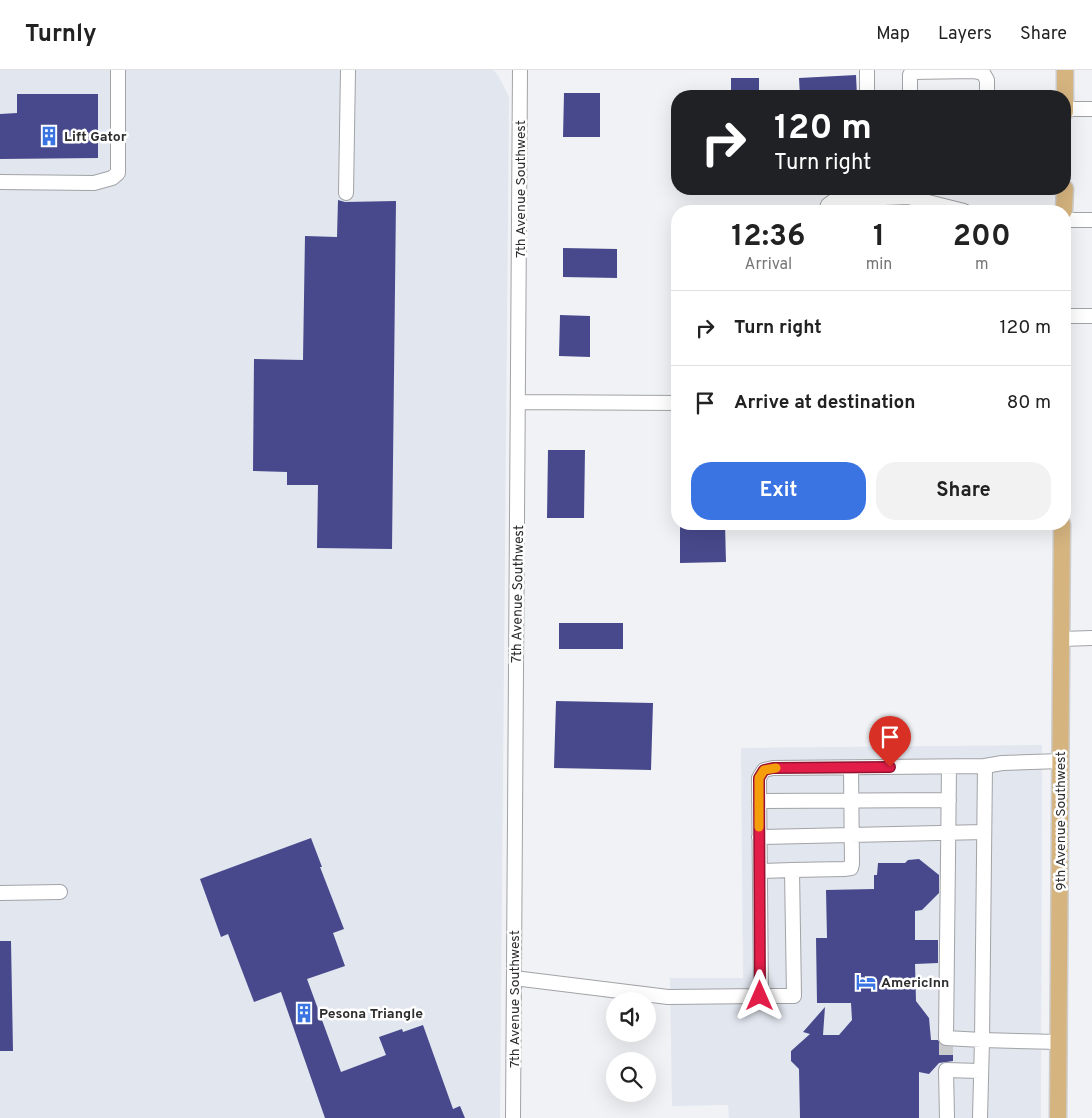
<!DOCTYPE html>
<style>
:root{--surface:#fff;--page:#f2f2f2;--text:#222;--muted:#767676;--line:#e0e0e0;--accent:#3a74e3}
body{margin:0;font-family:Overpass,sans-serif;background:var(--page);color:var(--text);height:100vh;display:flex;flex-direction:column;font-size:19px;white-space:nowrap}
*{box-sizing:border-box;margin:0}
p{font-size:16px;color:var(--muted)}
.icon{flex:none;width:28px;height:28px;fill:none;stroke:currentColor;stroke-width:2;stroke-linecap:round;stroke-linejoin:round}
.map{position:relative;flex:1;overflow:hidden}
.drawer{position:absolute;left:671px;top:135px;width:400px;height:325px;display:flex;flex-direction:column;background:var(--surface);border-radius:20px;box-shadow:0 5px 20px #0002}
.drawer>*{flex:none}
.top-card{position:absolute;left:671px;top:20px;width:400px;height:105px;border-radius:20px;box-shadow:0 5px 20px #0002;background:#202124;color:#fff;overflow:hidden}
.tools{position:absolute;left:606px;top:922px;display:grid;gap:10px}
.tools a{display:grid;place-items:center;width:50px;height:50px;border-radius:50%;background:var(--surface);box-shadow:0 5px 20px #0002;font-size:25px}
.pin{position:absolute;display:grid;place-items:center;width:42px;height:42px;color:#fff;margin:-51px -21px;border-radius:50% 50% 50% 0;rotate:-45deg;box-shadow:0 0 5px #0007}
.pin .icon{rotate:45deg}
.me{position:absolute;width:55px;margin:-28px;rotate:0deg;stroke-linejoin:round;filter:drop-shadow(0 0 4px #0008)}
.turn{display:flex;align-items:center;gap:18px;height:105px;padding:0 20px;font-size:22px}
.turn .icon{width:65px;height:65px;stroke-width:2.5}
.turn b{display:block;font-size:35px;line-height:42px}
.eta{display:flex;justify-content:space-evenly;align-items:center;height:85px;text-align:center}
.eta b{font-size:30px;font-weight:700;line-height:35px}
.action{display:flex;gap:10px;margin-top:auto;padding:10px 20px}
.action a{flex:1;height:58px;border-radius:20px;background:var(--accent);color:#fff;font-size:20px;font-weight:700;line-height:58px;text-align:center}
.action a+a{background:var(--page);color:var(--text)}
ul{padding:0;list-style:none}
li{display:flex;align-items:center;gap:15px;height:75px;padding:0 20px;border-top:1px solid var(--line)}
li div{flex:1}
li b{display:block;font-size:19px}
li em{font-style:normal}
header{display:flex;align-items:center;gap:30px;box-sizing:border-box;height:70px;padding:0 25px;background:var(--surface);border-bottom:1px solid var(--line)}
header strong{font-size:24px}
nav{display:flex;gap:28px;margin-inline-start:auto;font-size:18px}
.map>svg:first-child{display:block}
.built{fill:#e1e6ef}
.building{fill:#48498c}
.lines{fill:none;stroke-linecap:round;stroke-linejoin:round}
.minor-tunnel{stroke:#cacbcd;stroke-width:14;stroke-dasharray:14 7;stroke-linecap:butt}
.minor-casing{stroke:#a2a3a6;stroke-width:16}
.major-casing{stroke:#cdcdcd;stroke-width:19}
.minor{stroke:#fff;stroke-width:14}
.major{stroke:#d5b47f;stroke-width:16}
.route-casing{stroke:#92132f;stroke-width:12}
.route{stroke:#e11d48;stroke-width:9}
.slow{stroke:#f59e0b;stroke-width:9}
.labels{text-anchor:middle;stroke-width:5;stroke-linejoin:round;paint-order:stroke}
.poi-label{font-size:14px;font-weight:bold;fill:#2d2d2e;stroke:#fff;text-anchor:start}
.street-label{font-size:14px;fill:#2d2d2e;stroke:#fff}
</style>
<header>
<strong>Turnly</strong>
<nav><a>Map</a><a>Layers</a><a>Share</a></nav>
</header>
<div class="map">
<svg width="1092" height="1048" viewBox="0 0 1092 1048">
<rect width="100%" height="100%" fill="#f1f2f5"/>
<path class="built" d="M 0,0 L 493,0 L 498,5 L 509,27 L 500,1048 L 0,1048 Z
M 1042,675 L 1041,1048 L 729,1048 L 728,1035 L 672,1036 L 670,908 L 743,908 L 741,678 Z"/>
<path class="building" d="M 856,5 L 857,26 L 800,26 L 799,8 Z
M 731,8 L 759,8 L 759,26 L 731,26 Z
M 564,23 L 600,23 L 600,67 L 563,67 Z
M 17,24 L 98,24 L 98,88 L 0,89 L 0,44 L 17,43 Z
M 338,130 L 345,132 L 396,131 L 392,479 L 317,478 L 318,415 L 287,415 L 287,402 L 253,401 L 254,289 L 303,290 L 305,166 L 337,167 Z
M 563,178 L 617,179 L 617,208 L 563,207 Z
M 560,245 L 590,246 L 590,287 L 559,286 Z
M 548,380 L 585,380 L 584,448 L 547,448 Z
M 680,454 L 725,454 L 726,492 L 680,493 Z
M 559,553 L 623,553 L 623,579 L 559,579 Z
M 556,631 L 653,633 L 651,700 L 554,698 Z
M 311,768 L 322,797 L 320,797 L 344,859 L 333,863 L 345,896 L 307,909 L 341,1002 L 386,985 L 379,967 L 402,959 L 403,962 L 423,955 L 453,1039 L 460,1036 L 465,1048 L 325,1048 L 281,922 L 254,932 L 228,864 L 221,867 L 200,809 Z
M 919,789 L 939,805 L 939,823 L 922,840 L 915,841 L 915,870 L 938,870 L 938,893 L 915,894 L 916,931 L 929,948 L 931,970 L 938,970 L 942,976 L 953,977 L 953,991 L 939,993 L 929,1004 L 919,1002 L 919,1048 L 800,1048 L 799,999 L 791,991 L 791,981 L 810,964 L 803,962 L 825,937 L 823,965 L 839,965 L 852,950 L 851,933 L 817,933 L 816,868 L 827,868 L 826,820 L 874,819 L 874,805 L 877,805 L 878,793 L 905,793 L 908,790 Z
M 0,871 L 11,871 L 13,981 L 0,981 Z"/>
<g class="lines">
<path class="minor-tunnel" d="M 946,971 L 946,992"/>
<defs>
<path id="minor" d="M 867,26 L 867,0
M 910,26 L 910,5 L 912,2 L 973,1 L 983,3 L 987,10 L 987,26
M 1065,39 L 1092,39
M 0,112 L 94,113 L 112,108 L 118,103 L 118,0
M 346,123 L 348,0
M 826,141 L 828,135 L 835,130 L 908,127 L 964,141
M 1065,150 L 1092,150
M 1065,246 L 1092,246
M 519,332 L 678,333
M 1061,569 L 1092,568
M 949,697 L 946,968 L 982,970 L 985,696 L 1002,693 L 1061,691
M 759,731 L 949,730
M 759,767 L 984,762
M 760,801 L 792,800
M 0,823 L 60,822
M 514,908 L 668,927 L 761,926 L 759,708 L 764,700 L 773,698 L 985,696
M 761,926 L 794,926 L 792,800 L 844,799 L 851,798 L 852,794 L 851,698
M 513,1048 L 520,0
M 947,1048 L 946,1000 L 980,1001
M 980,1048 L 982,970 L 1059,972"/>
<path id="major" d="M 1065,42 L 1065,0
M 1064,141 L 1065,119
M 1058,1048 L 1062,454"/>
</defs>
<use href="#minor" class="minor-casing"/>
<use href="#major" class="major-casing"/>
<use href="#minor" class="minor"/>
<use href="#major" class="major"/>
</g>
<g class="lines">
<defs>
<path id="route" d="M 760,926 L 759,708 L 764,700 L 773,698 L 890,697"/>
</defs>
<use href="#route" class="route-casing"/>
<use href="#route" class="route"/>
<path class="slow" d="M 759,757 L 759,708 L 764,700 L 776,698"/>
</g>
<defs>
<symbol id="building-bare" viewBox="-9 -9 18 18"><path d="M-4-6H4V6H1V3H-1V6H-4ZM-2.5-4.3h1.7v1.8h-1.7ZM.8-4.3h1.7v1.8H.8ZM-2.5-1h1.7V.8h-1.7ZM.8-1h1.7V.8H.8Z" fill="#3a74e3" stroke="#fff" stroke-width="2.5" paint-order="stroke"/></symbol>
<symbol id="hotel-bare" viewBox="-9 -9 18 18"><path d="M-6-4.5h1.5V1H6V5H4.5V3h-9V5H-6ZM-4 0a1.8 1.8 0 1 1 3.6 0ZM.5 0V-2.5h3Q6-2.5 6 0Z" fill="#3a74e3" stroke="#fff" stroke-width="2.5" paint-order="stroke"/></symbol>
</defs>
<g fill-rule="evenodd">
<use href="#building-bare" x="35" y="52" width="28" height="28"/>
<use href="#hotel-bare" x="852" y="898" width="28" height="28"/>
<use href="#building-bare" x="290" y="929" width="28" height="28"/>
</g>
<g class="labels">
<g class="poi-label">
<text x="64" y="71">Lift Gator</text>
<text x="881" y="917">AmericInn</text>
<text x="319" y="948">Pesona Triangle</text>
</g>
<g class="street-label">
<text transform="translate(520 119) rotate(-90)" y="5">7th Avenue Southwest</text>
<text transform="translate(517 524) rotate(-89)" y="5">7th Avenue Southwest</text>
<text transform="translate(1060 751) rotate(-90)" y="5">9th Avenue Southwest</text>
<text transform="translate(514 929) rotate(-90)" y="5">7th Avenue Southwest</text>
</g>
</g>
</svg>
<div class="tools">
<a><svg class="icon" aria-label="sound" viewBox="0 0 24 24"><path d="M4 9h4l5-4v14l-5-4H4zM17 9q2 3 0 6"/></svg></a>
<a><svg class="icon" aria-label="search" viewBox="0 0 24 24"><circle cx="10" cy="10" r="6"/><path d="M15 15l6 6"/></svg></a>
</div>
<div class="pin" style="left:890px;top:697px;background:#d93025"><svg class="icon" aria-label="arrive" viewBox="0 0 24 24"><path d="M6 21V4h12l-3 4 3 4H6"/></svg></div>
<svg class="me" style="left:760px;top:926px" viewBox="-20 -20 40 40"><path d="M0-17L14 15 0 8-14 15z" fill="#e11d48" stroke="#fff" stroke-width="4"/></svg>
<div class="top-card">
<div class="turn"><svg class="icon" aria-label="right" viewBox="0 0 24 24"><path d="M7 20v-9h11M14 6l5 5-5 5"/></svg><div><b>120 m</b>Turn right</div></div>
</div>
<section class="drawer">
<div class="eta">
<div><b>12:36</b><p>Arrival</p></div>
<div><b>1</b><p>min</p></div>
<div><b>200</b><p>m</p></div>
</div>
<ul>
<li><svg class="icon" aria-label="right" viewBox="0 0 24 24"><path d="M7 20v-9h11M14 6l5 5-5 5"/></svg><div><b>Turn right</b></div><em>120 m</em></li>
<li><svg class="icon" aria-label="arrive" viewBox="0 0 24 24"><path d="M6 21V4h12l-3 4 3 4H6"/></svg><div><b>Arrive at destination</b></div><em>80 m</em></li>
</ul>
<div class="action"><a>Exit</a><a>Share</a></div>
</section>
</div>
